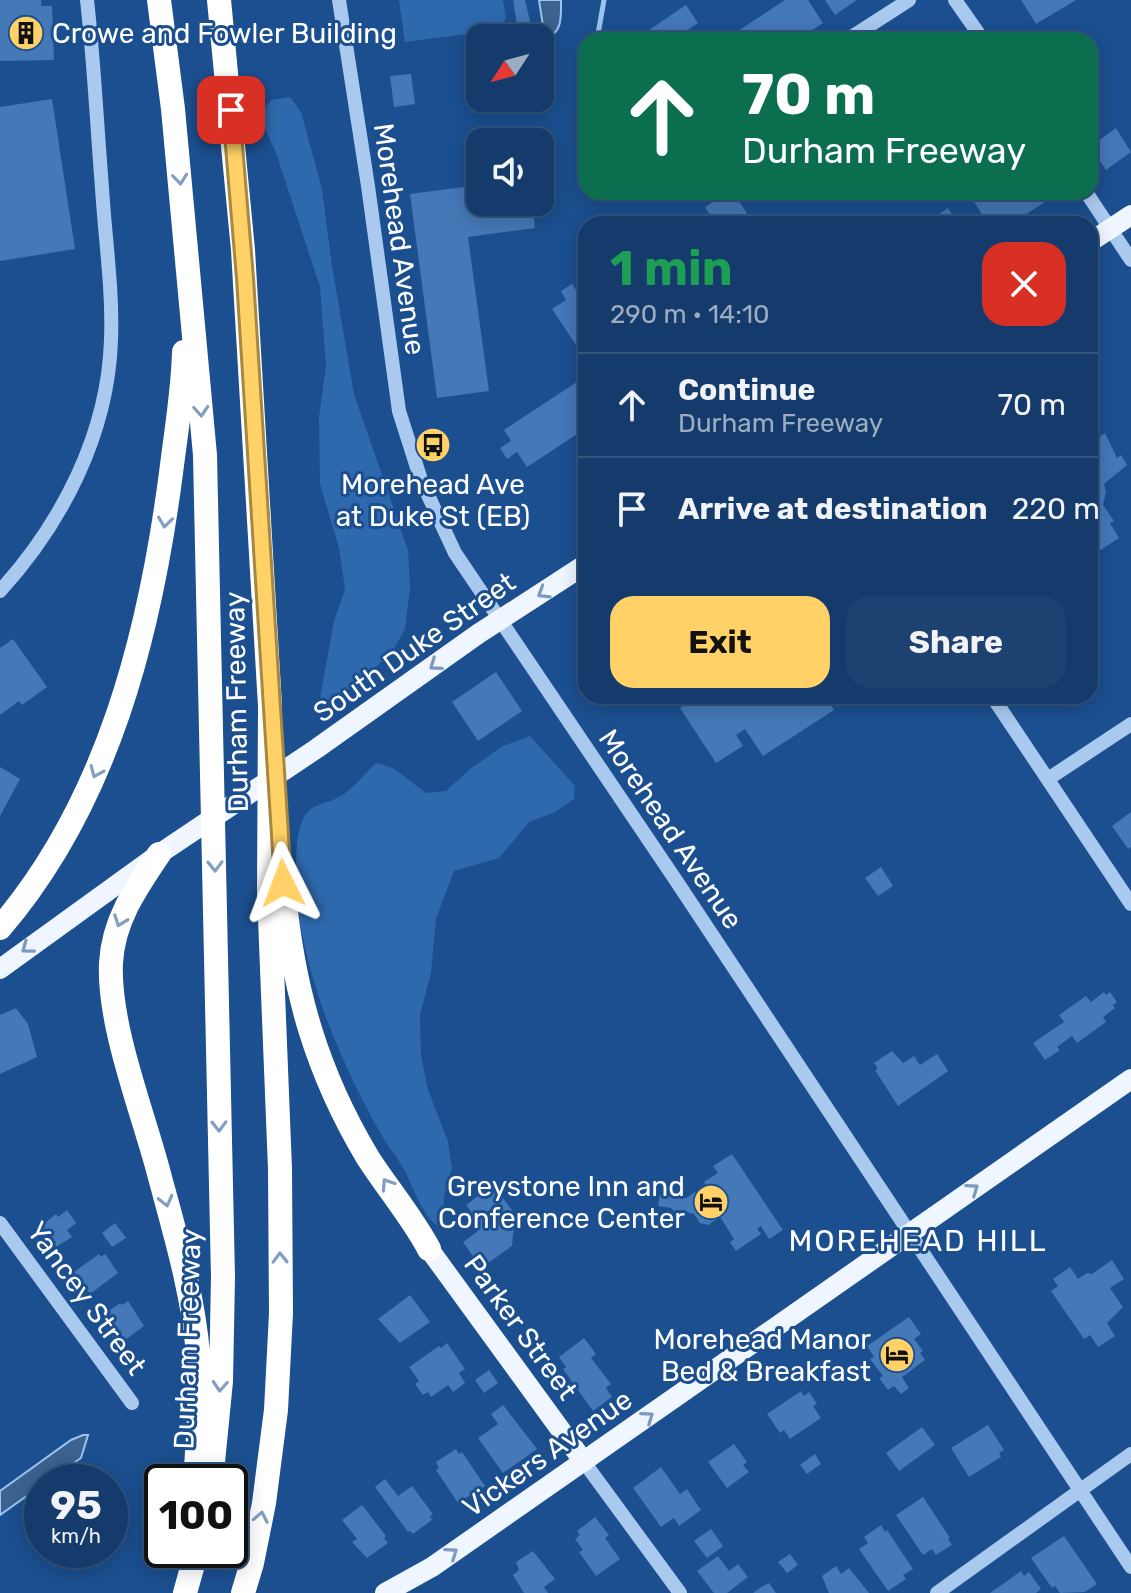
<!DOCTYPE html>
<meta charset="utf-8">
<style>
:root{--surface:#143b6b;--page:#1d4271;--text:#f1f3f6;--muted:#9dadc1;--line:#33557e;--accent:#ffd166}
body{margin:0;font-family:Rubik,sans-serif;background:var(--page);color:var(--text);height:100vh;display:flex;flex-direction:column;font-size:30px;white-space:nowrap}
*{box-sizing:border-box;margin:0}
p{font-size:26px;color:var(--muted)}
.icon{flex:none;width:44px;height:44px;fill:none;stroke:currentColor;stroke-width:2;stroke-linecap:round;stroke-linejoin:round}
.map{position:relative;flex:1;overflow:hidden}
.drawer{position:absolute;left:578px;top:216px;width:520px;height:488px;display:flex;flex-direction:column;background:var(--surface);border-radius:24px;box-shadow:0 4px 20px #0003,0 0 0 2px var(--line)}
.drawer>*{flex:none}
.top-card{position:absolute;left:578px;top:32px;width:520px;height:168px;border-radius:24px;box-shadow:0 4px 20px #0003,0 0 0 2px var(--line);background:#0b6e4f;color:#fff;overflow:hidden}
.needle{width:52px;rotate:234deg}
.buttons{position:absolute;left:466px;top:24px;display:grid;gap:16px}
.buttons a{display:grid;place-items:center;width:88px;height:88px;border-radius:16px;background:var(--surface);box-shadow:0 4px 20px #0003,0 0 0 2px var(--line);font-size:40px}
.speed{position:absolute;left:24px;top:1464px;display:flex;gap:16px;font-size:40px;font-weight:700;text-align:center}
.speed>*{display:grid;place-content:center;width:104px;height:104px;border-radius:50%;background:var(--surface);box-shadow:0 4px 20px #0003,0 0 0 2px var(--line);line-height:1}
.speed small{font-size:20px;font-weight:400}
.speed .limit{border:4px solid #111;border-radius:12px;background:#fff;color:#111}
.pin{position:absolute;display:grid;place-items:center;width:68px;height:68px;color:#fff;margin:-34px;border-radius:16px;box-shadow:0 4px 12px #0006}
.me{position:absolute;width:88px;margin:-44px;rotate:357deg;stroke-linejoin:round;filter:drop-shadow(0 0 6px #0008)}
.turn{display:flex;align-items:center;gap:28px;height:168px;padding:0 32px;font-size:36px}
.turn .icon{width:104px;height:104px;stroke-width:2.5}
.turn b{display:block;font-size:56px;line-height:68px}
.round{display:grid;place-items:center;flex:none;width:84px;height:84px;border-radius:24px;background:var(--page)}
.overview{display:flex;align-items:center;justify-content:space-between;height:136px;padding:0 32px}
h1{font-size:48px;font-weight:700;line-height:60px;color:#1e9e55}
.cta{display:flex;gap:16px;margin-top:auto;padding:16px 32px}
.cta a{flex:1;height:92px;border-radius:24px;background:var(--accent);color:#111;font-size:32px;font-weight:700;line-height:92px;text-align:center}
.cta a+a{background:var(--page);color:var(--text)}
ul{padding:0;list-style:none}
li{display:flex;align-items:center;gap:24px;height:104px;padding:0 32px;border-top:2px solid var(--line)}
li div{flex:1}
li b{display:block;font-size:30px}
li em{font-style:normal}
.map>svg:first-child{display:block}
.green{fill:#2e69ad}
.water{fill:#3c6290;stroke:#9cc4f0;stroke-width:2}
.lines{fill:none;stroke-linecap:round;stroke-linejoin:round}
.stream{stroke:#9cc4f0;stroke-width:5}
.building{fill:#4478b7}
.minor{stroke:#a9c9ee;stroke-width:14}
.major{stroke:#f0f6ff;stroke-width:20}
.highway{stroke:#fff;stroke-width:24}
.oneway{stroke:#829ec1}
.oneway2{stroke:#7b9ac1}
.route-casing{stroke:#a68842;stroke-width:20}
.route{stroke:#ffd166;stroke-width:14}
.labels{text-anchor:middle;stroke-width:6;stroke-linejoin:round;paint-order:stroke}
.poi-label{font-size:28px;fill:#fff;stroke:#1b4f8f;text-anchor:end}
.street-label{font-size:28px;fill:#fff;stroke:#1b4f8f}
.neighbourhood-label{font-size:30px;letter-spacing:2px;fill:#fff;stroke:#1b4f8f}
</style>
<div class="map">
<svg width="1131" height="1593" viewBox="0 0 1131 1593">
<rect width="100%" height="100%" fill="#1b4f8f"/>
<path class="green" d="M 399,0 L 503,0 L 506,19 L 498,30 L 405,42 Z
M 290,97 L 301,112 L 322,189 L 332,266 L 354,394 L 408,550 L 410,587 L 405,629 L 391,654 L 323,712 L 319,704 L 334,621 L 345,589 L 339,548 L 320,484 L 319,417 L 326,366 L 320,287 L 276,153 L 259,115 L 271,100 Z
M 530,736 L 575,786 L 574,799 L 555,812 L 529,822 L 499,858 L 454,871 L 436,919 L 431,973 L 420,1015 L 421,1056 L 428,1090 L 448,1141 L 452,1169 L 446,1185 L 443,1207 L 445,1230 C 422,1221 414,1186 402,1166 C 397,1157 390,1149 385,1141 C 341,1066 295,958 296,871 C 296,854 296,832 304,817 C 311,805 324,804 335,799 C 350,793 364,774 376,763 L 393,768 L 426,793 L 446,791 L 470,769 L 503,746 Z"/>
<path class="water" d="M 539,0 L 561,0 C 561,16 563,33 545,39 Z
M 83,1435 L 88,1435 L 81,1458 L 47,1482 L 42,1482 L 42,1485 L 0,1515 L 0,1491 L 71,1440 Z"/>
<g class="lines">
<path class="stream" d="M 598,34 L 604,0"/>
</g>
<path class="building" d="M 0,0 L 41,0 L 41,6 L 52,6 L 54,60 L 0,61 Z
M 513,0 L 525,0 L 530,21 L 524,38 L 506,38 L 517,25 Z
M 785,0 L 808,0 L 823,23 L 798,40 L 740,40 L 735,33 Z
M 825,0 L 857,0 L 835,15 Z
M 1021,0 L 1076,0 L 1036,24 Z
M 686,5 L 698,23 L 673,40 L 634,40 Z
M 411,74 L 415,104 L 394,107 L 390,76 Z
M 52,99 L 75,249 L 0,261 L 0,107 Z
M 1116,128 L 1131,152 L 1106,170 L 1090,147 Z
M 480,185 L 480,202 L 532,202 L 535,228 L 468,237 L 489,391 L 437,398 L 410,194 Z
M 728,192 L 733,192 L 754,224 L 716,224 L 705,207 Z
M 968,192 L 1039,192 L 1045,202 L 1011,224 L 988,224 Z
M 948,208 L 958,224 L 924,224 Z
M 572,284 L 578,293 L 586,288 L 586,360 L 552,309 L 566,300 L 561,291 Z
M 586,376 L 586,428 L 527,467 L 517,452 L 507,459 L 500,448 L 511,441 L 504,430 Z
M 1105,433 L 1117,458 L 1121,455 L 1127,465 L 1104,484 L 1106,492 L 1103,505 L 1114,521 L 1110,523 L 1119,538 L 1090,557 L 1090,443 Z
M 13,639 L 47,687 L 22,705 L 19,701 L 0,715 L 0,648 Z
M 496,672 L 522,711 L 478,741 L 452,702 Z
M 698,696 L 712,696 L 714,699 L 718,696 L 825,696 L 834,710 L 763,756 L 745,729 L 736,735 L 743,746 L 716,763 L 680,708 Z
M 0,767 L 20,779 L 0,816 Z
M 1131,812 L 1131,847 L 1128,849 L 1112,826 Z
M 881,867 L 893,886 L 878,896 L 865,878 Z
M 1104,992 L 1106,995 L 1110,992 L 1117,1002 L 1113,1005 L 1115,1008 L 1103,1017 L 1106,1022 L 1077,1043 L 1072,1036 L 1057,1047 L 1060,1050 L 1045,1060 L 1033,1043 L 1064,1022 L 1059,1015 L 1086,996 L 1091,1002 Z
M 16,1008 L 28,1024 L 37,1057 L 0,1074 L 0,1015 Z
M 892,1051 L 903,1063 L 914,1056 L 920,1065 L 937,1054 L 948,1071 L 898,1106 L 875,1070 L 878,1069 L 874,1063 Z
M 732,1154 L 783,1230 L 769,1239 L 761,1226 L 757,1229 L 761,1234 L 736,1251 L 730,1242 L 734,1239 L 720,1217 L 708,1225 L 700,1223 L 694,1214 L 683,1211 L 677,1214 L 671,1208 L 658,1206 L 660,1194 L 686,1198 L 706,1185 L 704,1182 L 718,1173 L 713,1166 Z
M 493,1185 L 515,1214 L 512,1246 L 481,1268 L 463,1242 L 477,1232 L 478,1221 L 466,1205 Z
M 67,1210 L 76,1223 L 67,1230 L 72,1237 L 56,1247 L 41,1226 L 56,1214 L 58,1217 Z
M 115,1223 L 126,1238 L 112,1247 L 102,1233 Z
M 99,1254 L 101,1257 L 105,1254 L 118,1273 L 90,1294 L 74,1272 Z
M 1112,1260 L 1124,1279 L 1110,1288 L 1123,1307 L 1107,1323 L 1115,1336 L 1098,1347 L 1090,1335 L 1084,1339 L 1051,1291 L 1058,1286 L 1053,1279 L 1070,1267 L 1078,1279 L 1087,1273 L 1092,1274 Z
M 410,1295 L 430,1322 L 400,1343 L 378,1319 Z
M 128,1301 L 144,1326 L 121,1343 L 119,1340 L 116,1343 L 103,1322 L 106,1320 L 103,1315 L 120,1303 L 122,1305 Z
M 909,1317 L 921,1334 L 914,1339 L 923,1351 L 920,1353 L 925,1360 L 902,1377 L 909,1388 L 901,1394 L 894,1386 L 888,1390 L 879,1378 L 883,1376 L 870,1359 L 874,1357 L 867,1346 Z
M 584,1338 L 596,1354 L 591,1358 L 611,1384 L 606,1388 L 612,1397 L 593,1411 L 563,1369 L 566,1367 L 559,1357 Z
M 447,1343 L 465,1369 L 459,1373 L 465,1383 L 453,1392 L 448,1385 L 431,1397 L 428,1392 L 423,1395 L 415,1384 L 419,1381 L 409,1367 L 439,1346 L 441,1348 Z
M 489,1370 L 498,1383 L 484,1393 L 475,1380 Z
M 801,1391 L 804,1396 L 809,1392 L 817,1404 L 813,1406 L 821,1418 L 790,1439 L 784,1430 L 780,1433 L 767,1414 Z
M 503,1405 L 537,1449 L 503,1473 L 478,1438 L 498,1424 L 491,1414 Z
M 988,1425 L 1004,1450 L 999,1453 L 1001,1457 L 969,1477 L 951,1448 Z
M 922,1427 L 935,1445 L 899,1471 L 886,1453 Z
M 734,1444 L 747,1462 L 743,1465 L 749,1472 L 727,1488 L 708,1462 Z
M 456,1449 L 459,1454 L 462,1452 L 485,1486 L 458,1503 L 436,1470 L 439,1468 L 436,1462 Z
M 815,1454 L 821,1464 L 807,1474 L 800,1465 Z
M 661,1467 L 680,1494 L 687,1489 L 701,1510 L 679,1526 L 674,1518 L 661,1527 L 633,1488 Z
M 385,1479 L 398,1496 L 412,1486 L 433,1514 L 430,1516 L 432,1520 L 413,1534 L 410,1531 L 408,1532 L 375,1487 Z
M 923,1497 L 950,1538 L 948,1539 L 952,1545 L 936,1555 L 932,1549 L 923,1555 L 896,1515 Z
M 362,1505 L 386,1536 L 384,1538 L 388,1543 L 367,1558 L 352,1542 L 357,1539 L 342,1520 Z
M 595,1517 L 609,1535 L 605,1538 L 620,1559 L 596,1576 L 579,1552 L 583,1550 L 575,1539 L 580,1535 L 577,1531 Z
M 881,1525 L 885,1532 L 887,1530 L 913,1569 L 903,1575 L 906,1579 L 888,1591 L 859,1549 L 868,1543 L 864,1537 Z
M 711,1529 L 723,1546 L 707,1558 L 694,1541 Z
M 1064,1536 L 1097,1584 L 1085,1592 L 1060,1593 L 1055,1586 L 1052,1588 L 1031,1558 Z
M 533,1551 L 555,1579 L 544,1587 L 548,1593 L 524,1593 L 513,1575 L 519,1570 L 516,1562 Z
M 790,1554 L 798,1565 L 787,1573 L 778,1562 Z
M 718,1556 L 729,1571 L 738,1564 L 748,1577 L 727,1593 L 714,1593 L 697,1571 Z
M 836,1566 L 841,1574 L 849,1568 L 869,1593 L 829,1593 L 822,1576 Z
M 1021,1571 L 1024,1576 L 1029,1572 L 1041,1589 L 1036,1593 L 990,1593 Z
M 769,1583 L 776,1593 L 753,1593 L 763,1586 Z"/>
<g class="lines">
<path class="minor" d="M 339,0 L 368,186 L 399,411 L 421,480 L 455,553 L 675,879 L 1131,1567
M 955,0 L 983,40
M 847,40 L 909,0
M 1086,192 L 1131,260
M 0,591 C 62,523 108,434 111,340 C 113,290 105,238 102,188 C 97,126 94,62 87,0
M 992,696 L 1131,904
M 1048,779 L 1131,724
M 0,1223 L 132,1403
M 584,1462 L 680,1593
M 937,1593 L 1131,1454"/>
<path class="major" d="M 1090,242 L 1131,215
M 0,969 L 159,854 L 316,749 L 478,634 L 586,564
M 429,1249 L 584,1462
M 385,1593 L 432,1567 L 1131,1079"/>
<path class="highway" d="M 159,0 L 173,109 L 205,455 L 223,1277 L 221,1381 L 211,1482
M 219,0 L 243,250 L 270,706 L 269,893 L 280,1169 L 281,1313 L 276,1410 L 264,1503 L 252,1563 L 243,1593
M 159,854 C 136,888 113,921 111,963 C 108,1024 142,1110 158,1170 C 174,1230 193,1292 198,1354 C 201,1397 198,1440 195,1482
M 284,892 C 293,990 317,1073 368,1158 C 388,1189 412,1217 429,1249
M 0,928 C 108,802 150,634 171,473 C 176,432 183,392 184,352
M 185,1593 L 197,1550"/>
</g>
<defs><path id="oneway-chevron" d="M-2-3.5L2.5 0L-2 3.5" fill="none" stroke-width="1.6" stroke-linecap="round" stroke-linejoin="round" transform="scale(2)"/></defs>
<g class="oneway">
<use href="#oneway-chevron" transform="translate(180 179) rotate(84)"/>
<use href="#oneway-chevron" transform="translate(201 411) rotate(86)"/>
<use href="#oneway-chevron" transform="translate(165 522) rotate(97)"/>
<use href="#oneway-chevron" transform="translate(96 772) rotate(113)"/>
<use href="#oneway-chevron" transform="translate(215 866) rotate(89)"/>
<use href="#oneway-chevron" transform="translate(120 921) rotate(110)"/>
<use href="#oneway-chevron" transform="translate(219 1126) rotate(89)"/>
<use href="#oneway-chevron" transform="translate(387 1184) rotate(-124)"/>
<use href="#oneway-chevron" transform="translate(166 1201) rotate(76)"/>
<use href="#oneway-chevron" transform="translate(280 1258) rotate(-91)"/>
<use href="#oneway-chevron" transform="translate(220 1386) rotate(94)"/>
<use href="#oneway-chevron" transform="translate(261 1517) rotate(-79)"/>
</g>
<g class="oneway2">
<use href="#oneway-chevron" transform="translate(543 593) rotate(148)"/>
<use href="#oneway-chevron" transform="translate(435 665) rotate(145)"/>
<use href="#oneway-chevron" transform="translate(27 948) rotate(143)"/>
<use href="#oneway-chevron" transform="translate(973 1189) rotate(-35)"/>
<use href="#oneway-chevron" transform="translate(648 1417) rotate(-35)"/>
<use href="#oneway-chevron" transform="translate(452 1553) rotate(-35)"/>
</g>
<g class="lines">
<defs>
<path id="route" d="M 231,110 L 245,278 L 283,883"/>
</defs>
<use href="#route" class="route-casing"/>
<use href="#route" class="route"/>
</g>
<defs>
<symbol id="building-disc" viewBox="-11 -11 22 22"><circle r="9.5" fill="#ffd166" stroke="#1b4f8f"/><path d="M-4-6H4V6H1V3H-1V6H-4ZM-2.5-4.3h1.7v1.8h-1.7ZM.8-4.3h1.7v1.8H.8ZM-2.5-1h1.7V.8h-1.7ZM.8-1h1.7V.8H.8Z" fill="#111"/></symbol>
<symbol id="bus-disc" viewBox="-11 -11 22 22"><circle r="9.5" fill="#ffd166" stroke="#1b4f8f"/><path d="M-5-6H5V4H4V6H2V4H-2V6H-4V4H-5ZM-3.5-4V0h7V-4ZM-3.5 1.2v1.5H-2V1.2ZM2 1.2v1.5H3.5V1.2Z" fill="#111"/></symbol>
<symbol id="hotel-disc" viewBox="-11 -11 22 22"><circle r="9.5" fill="#ffd166" stroke="#1b4f8f"/><path d="M-6-4.5h1.5V1H6V5H4.5V3h-9V5H-6ZM-4 0a1.8 1.8 0 1 1 3.6 0ZM.5 0V-2.5h3Q6-2.5 6 0Z" fill="#111"/></symbol>
</defs>
<g fill-rule="evenodd">
<use href="#building-disc" x="6" y="13" width="40" height="40"/>
<use href="#bus-disc" x="413" y="425" width="40" height="40"/>
<use href="#hotel-disc" x="691" y="1182" width="40" height="40"/>
<use href="#hotel-disc" x="877" y="1335" width="40" height="40"/>
</g>
<g class="labels">
<g class="poi-label">
<text x="52" y="43" text-anchor="start">Crowe and Fowler Building</text>
<text x="433" y="494" text-anchor="middle">Morehead Ave<tspan x="433" dy="32">at Duke St (EB)</tspan></text>
<text x="685" y="1196">Greystone Inn and<tspan x="685" dy="32">Conference Center</tspan></text>
<text x="871" y="1349">Morehead Manor<tspan x="871" dy="32">Bed &amp; Breakfast</tspan></text>
</g>
<g class="street-label">
<text transform="translate(400 239) rotate(82)" y="10">Morehead Avenue</text>
<text transform="translate(414 647) rotate(-35)" y="10">South Duke Street</text>
<text transform="translate(236 702) rotate(-91)" y="10">Durham Freeway</text>
<text transform="translate(671 829) rotate(56)" y="10">Morehead Avenue</text>
<text transform="translate(87 1298) rotate(54)" y="10">Yancey Street</text>
<text transform="translate(521 1327) rotate(54)" y="10">Parker Street</text>
<text transform="translate(187 1339) rotate(-88)" y="10">Durham Freeway</text>
<text transform="translate(547 1453) rotate(-35)" y="10">Vickers Avenue</text>
</g>
<g class="neighbourhood-label">
<text x="918" y="1251">MOREHEAD HILL</text>
</g>
</g>
</svg>
<div class="buttons">
<a><svg class="needle" viewBox="-14 -14 28 28"><path d="M0-13l5 13h-10z" fill="#e53935"/><path d="M0 13l5-13h-10z" fill="#9dadc1"/></svg></a>
<a><svg class="icon" aria-label="sound" viewBox="0 0 24 24"><path d="M4 9h4l5-4v14l-5-4H4zM17 9q2 3 0 6"/></svg></a>
</div>
<div class="speed"><div>95<small>km/h</small></div><div class="limit">100</div></div>
<div class="pin" style="left:231px;top:110px;background:#d93025"><svg class="icon" aria-label="arrive" viewBox="0 0 24 24"><path d="M6 21V4h12l-3 4 3 4H6"/></svg></div>
<svg class="me" style="left:283px;top:883px" viewBox="-20 -20 40 40"><path d="M0-17L14 15 0 8-14 15z" fill="#ffd166" stroke="#fff" stroke-width="4"/></svg>
<div class="top-card">
<div class="turn"><svg class="icon" aria-label="ahead" viewBox="0 0 24 24"><path d="M12 20V5M6 11l6-6 6 6"/></svg><div><b>70 m</b>Durham Freeway</div></div>
</div>
<section class="drawer">
<div class="overview"><div><h1>1 min</h1><p>290 m · 14:10</p></div><a class="round" style="background:#d93025;color:#fff"><svg class="icon" aria-label="close" viewBox="0 0 24 24"><path d="M6 6l12 12M18 6L6 18"/></svg></a></div>
<ul>
<li><svg class="icon" aria-label="ahead" viewBox="0 0 24 24"><path d="M12 20V5M6 11l6-6 6 6"/></svg><div><b>Continue</b><p>Durham Freeway</p></div><em>70 m</em></li>
<li><svg class="icon" aria-label="arrive" viewBox="0 0 24 24"><path d="M6 21V4h12l-3 4 3 4H6"/></svg><div><b>Arrive at destination</b></div><em>220 m</em></li>
</ul>
<div class="cta"><a>Exit</a><a>Share</a></div>
</section>
</div>
